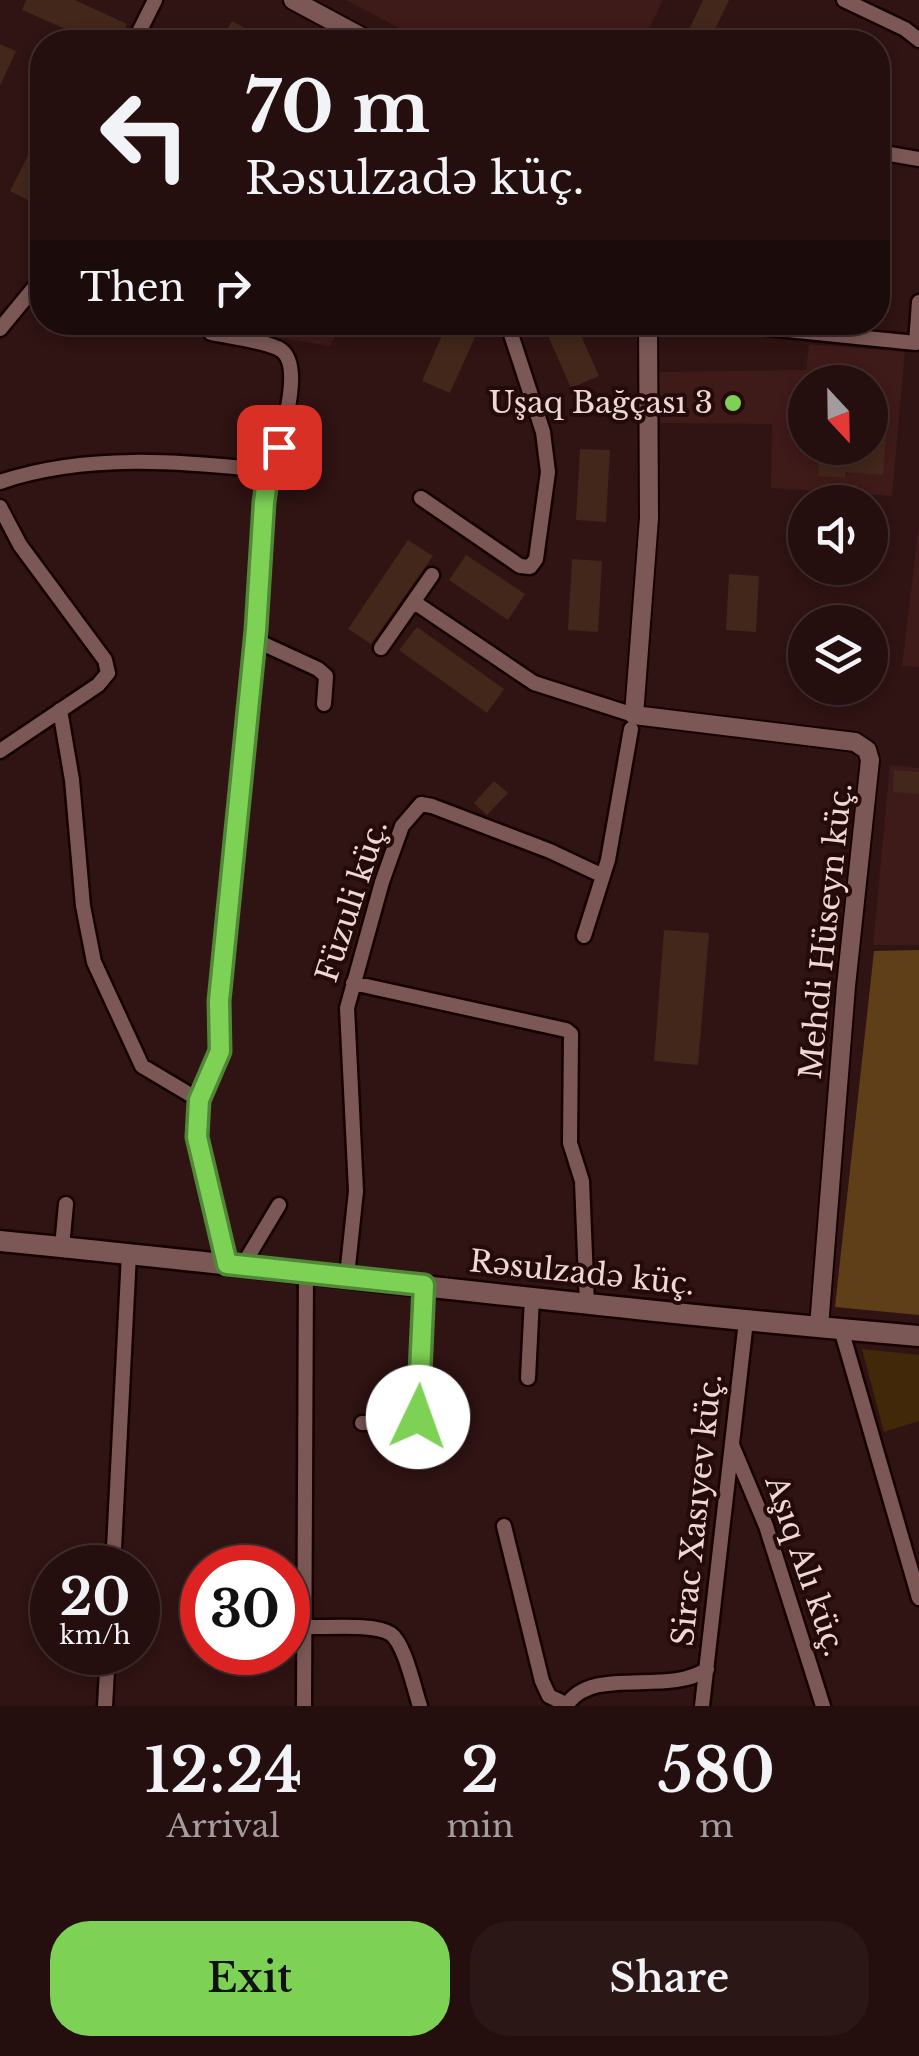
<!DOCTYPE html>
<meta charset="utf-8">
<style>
:root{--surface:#240e0e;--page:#2c1717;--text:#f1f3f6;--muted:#a39c9e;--line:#412e2e;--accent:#7dd154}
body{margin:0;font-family:"Libre Baskerville",serif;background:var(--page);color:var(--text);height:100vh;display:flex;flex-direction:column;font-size:38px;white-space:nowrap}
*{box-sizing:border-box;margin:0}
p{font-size:32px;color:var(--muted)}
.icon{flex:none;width:55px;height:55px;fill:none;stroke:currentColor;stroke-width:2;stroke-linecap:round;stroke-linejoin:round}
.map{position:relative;height:1706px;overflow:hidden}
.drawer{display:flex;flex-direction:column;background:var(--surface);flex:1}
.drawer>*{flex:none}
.top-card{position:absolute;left:30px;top:30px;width:860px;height:305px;border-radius:40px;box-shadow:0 5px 15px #0003,0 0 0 2px var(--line);background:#240e0e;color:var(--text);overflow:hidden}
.needle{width:65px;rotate:158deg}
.controls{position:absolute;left:788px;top:365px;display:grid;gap:20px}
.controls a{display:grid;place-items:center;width:100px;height:100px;border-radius:50%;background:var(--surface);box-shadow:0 5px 15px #0003,0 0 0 2px var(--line);font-size:50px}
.speed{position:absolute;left:30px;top:1545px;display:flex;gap:20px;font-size:50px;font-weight:700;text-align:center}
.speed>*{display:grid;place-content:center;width:130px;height:130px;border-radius:50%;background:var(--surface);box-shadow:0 5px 15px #0003,0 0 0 2px var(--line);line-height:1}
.speed small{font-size:25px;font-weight:400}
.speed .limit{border:15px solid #d22;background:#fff;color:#111}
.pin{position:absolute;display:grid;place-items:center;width:85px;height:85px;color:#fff;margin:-42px;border-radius:20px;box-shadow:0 5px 15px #0006}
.me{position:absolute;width:110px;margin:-55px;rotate:3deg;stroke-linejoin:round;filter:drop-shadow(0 0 8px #0008)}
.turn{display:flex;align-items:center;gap:35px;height:210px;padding:0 50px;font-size:45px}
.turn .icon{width:130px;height:130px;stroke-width:2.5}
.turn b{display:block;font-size:70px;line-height:85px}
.then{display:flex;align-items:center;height:95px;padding:0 50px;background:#0003;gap:20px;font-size:38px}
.eta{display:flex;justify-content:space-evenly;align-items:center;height:170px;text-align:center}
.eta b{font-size:60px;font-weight:600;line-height:70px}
.primary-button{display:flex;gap:20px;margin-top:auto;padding:20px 50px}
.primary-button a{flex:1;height:115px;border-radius:40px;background:var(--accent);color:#111;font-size:40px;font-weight:600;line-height:115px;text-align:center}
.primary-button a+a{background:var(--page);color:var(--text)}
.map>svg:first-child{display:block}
.built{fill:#3e1a19;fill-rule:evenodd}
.green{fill:#402809}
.forest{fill:#5f3f18}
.building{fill:#42271a}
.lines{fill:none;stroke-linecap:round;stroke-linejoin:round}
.minor-casing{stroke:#160102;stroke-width:19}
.tertiary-casing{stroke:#160102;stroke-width:22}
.secondary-casing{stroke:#160102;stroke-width:25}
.minor{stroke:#7b5856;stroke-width:14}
.tertiary{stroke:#7b5856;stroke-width:18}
.secondary{stroke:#7b5856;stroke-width:20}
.route-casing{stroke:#518837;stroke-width:25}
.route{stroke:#7dd154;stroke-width:18}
.poi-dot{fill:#7dd154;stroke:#250a0a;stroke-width:4}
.labels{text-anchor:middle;stroke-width:8;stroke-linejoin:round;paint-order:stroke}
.poi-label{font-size:30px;fill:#edd8d6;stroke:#250a0a;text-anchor:end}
.street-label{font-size:30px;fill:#edd8d6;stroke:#250a0a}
</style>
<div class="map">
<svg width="919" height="1706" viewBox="0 0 919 1706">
<rect width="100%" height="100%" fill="#301313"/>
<path class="built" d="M 346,0 L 663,0 L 642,42 L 425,42 Z
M 187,323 L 342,323 L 330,346 Z
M 809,344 L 905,352 L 892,496 L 771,488 L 772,424 L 661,423 L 659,372 L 806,370 ZM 805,382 L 870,382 L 870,448 L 805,448 Z
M 919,523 L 919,667 L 902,666 Z
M 890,765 L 919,768 L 919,945 L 873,945 Z"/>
<path class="green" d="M 862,1349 L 919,1355 L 919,1421 L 884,1432 Z"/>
<path class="forest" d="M 919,950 L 919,1315 L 835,1307 L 874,951 Z"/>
<path class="building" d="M 26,0 L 75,0 L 127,24 L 119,42 L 95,42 L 22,10 Z
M 703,0 L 729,0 L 709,42 L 683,42 Z
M 232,21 L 269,42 L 219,42 Z
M 0,44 L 16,51 L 0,86 Z
M 42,128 L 42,196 L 38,205 L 10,191 Z
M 448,322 L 467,322 L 479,328 L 450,393 L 422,381 Z
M 542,322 L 575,322 L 599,376 L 571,388 Z
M 870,423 L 887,424 L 883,475 L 845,472 L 845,478 L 818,476 L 820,448 L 870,448 Z
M 580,449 L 610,450 L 606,522 L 576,520 Z
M 408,540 L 433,556 L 371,644 L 348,629 Z
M 466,555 L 525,594 L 508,620 L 449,580 Z
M 572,559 L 602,561 L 598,632 L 568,630 Z
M 729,574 L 759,576 L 756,632 L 726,630 Z
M 417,627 L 504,689 L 487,713 L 399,650 Z
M 894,770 L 919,772 L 919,794 L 893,792 Z
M 494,781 L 508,793 L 487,815 L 474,803 Z
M 664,930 L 709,933 L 698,1065 L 654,1061 Z"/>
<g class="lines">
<defs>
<path id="minor" d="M 844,0 L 905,29 L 919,40
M 134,42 L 155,0
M 878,152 L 919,159
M 708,322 L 916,343 L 919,302
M 0,329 L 42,278
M 211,333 C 229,337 267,341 281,350 C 310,370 268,471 264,502 L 257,630 L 237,792 L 219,1001 L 220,1051 L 199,1100 L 197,1137 L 227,1264
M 0,482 C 85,453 183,461 270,471
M 421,498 L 520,566 L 530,567 L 536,559 L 548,472 L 543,432 L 507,322
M 0,507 L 20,545 L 105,660 L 108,673 L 98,685 L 0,751
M 414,602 L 534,683 L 634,715
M 255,640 L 318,669 L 326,676 L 324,704
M 381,648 L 432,575
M 60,710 L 72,780 L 83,906 L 94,962 L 142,1066 L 199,1100
M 584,936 L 608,860 L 631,729
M 353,983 L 566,1030 L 571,1034 L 570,1143 L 582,1181 L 587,1305
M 62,1247 L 66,1204
M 243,1265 L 279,1205
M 347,1276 L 356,1191 L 347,1008 L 382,882 L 402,826 L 421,804 L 432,806 L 550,851 L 603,876
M 841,1329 L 919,1598
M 528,1378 L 532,1298
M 362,1423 L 412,1422 L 418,1417 L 424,1285
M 732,1445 L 766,1526 L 823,1706
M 504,1526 L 542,1681 L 549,1696 L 566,1704
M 113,1568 L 129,1254
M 305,1627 C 325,1628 375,1623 391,1634 C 405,1644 414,1689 420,1706
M 105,1706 L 108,1652
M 304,1706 L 306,1271
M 566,1706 C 592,1664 668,1697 707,1669
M 702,1706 L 746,1321"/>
<path id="tertiary" d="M 293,0 L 371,42
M 648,322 L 649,518 L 634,715 L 855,742 L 867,750 L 870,760 L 846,986 L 819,1327"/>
<path id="secondary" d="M 0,1241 C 307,1271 612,1310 919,1336"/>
</defs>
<use href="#minor" class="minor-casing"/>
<use href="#tertiary" class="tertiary-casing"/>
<use href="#secondary" class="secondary-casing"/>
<use href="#minor" class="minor"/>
<use href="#tertiary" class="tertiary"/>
<use href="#secondary" class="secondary"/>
</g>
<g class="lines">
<defs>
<path id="route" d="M 279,447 L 267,481 L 264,502 L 256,630 L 219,1001 L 220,1051 L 199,1100 L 197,1137 L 227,1264 L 424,1285 L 418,1417"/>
</defs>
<use href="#route" class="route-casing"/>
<use href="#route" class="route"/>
</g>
<circle class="poi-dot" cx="733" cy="403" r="10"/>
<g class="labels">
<g class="poi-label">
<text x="713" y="413">Uşaq Bağçası 3</text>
</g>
<g class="street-label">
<text transform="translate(352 901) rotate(-72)" y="10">Füzuli küç.</text>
<text transform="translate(826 931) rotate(-84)" y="10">Mehdi Hüseyn küç.</text>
<text transform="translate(582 1273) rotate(6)" y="10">Rəsulzadə küç.</text>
<text transform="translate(697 1510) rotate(-84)" y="10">Sirac Xasıyev küç.</text>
<text transform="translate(805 1566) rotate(71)" y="10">Aşıq Alı küç.</text>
</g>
</g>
</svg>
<div class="controls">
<a><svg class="needle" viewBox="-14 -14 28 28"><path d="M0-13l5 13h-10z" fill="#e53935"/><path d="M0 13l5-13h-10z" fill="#a39c9e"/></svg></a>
<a><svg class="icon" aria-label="sound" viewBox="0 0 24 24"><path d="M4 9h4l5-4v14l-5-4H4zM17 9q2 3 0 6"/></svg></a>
<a><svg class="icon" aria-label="layers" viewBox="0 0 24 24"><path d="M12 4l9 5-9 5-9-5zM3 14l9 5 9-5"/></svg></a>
</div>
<div class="speed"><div>20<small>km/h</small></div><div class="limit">30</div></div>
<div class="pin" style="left:279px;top:447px;background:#d93025"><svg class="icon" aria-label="arrive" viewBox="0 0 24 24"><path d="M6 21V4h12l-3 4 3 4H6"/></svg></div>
<svg class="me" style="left:418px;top:1417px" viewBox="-20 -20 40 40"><circle r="19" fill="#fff"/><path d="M0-13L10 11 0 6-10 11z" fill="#7dd154"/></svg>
<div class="top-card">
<div class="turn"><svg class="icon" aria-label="left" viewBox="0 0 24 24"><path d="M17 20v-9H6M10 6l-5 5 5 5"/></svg><div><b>70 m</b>Rəsulzadə küç.</div></div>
<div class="then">Then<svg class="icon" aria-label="right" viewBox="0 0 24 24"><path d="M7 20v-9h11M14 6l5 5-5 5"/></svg></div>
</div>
</div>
<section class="drawer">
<div class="eta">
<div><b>12:24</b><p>Arrival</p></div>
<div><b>2</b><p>min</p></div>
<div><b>580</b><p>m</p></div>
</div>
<div class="primary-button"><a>Exit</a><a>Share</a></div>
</section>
